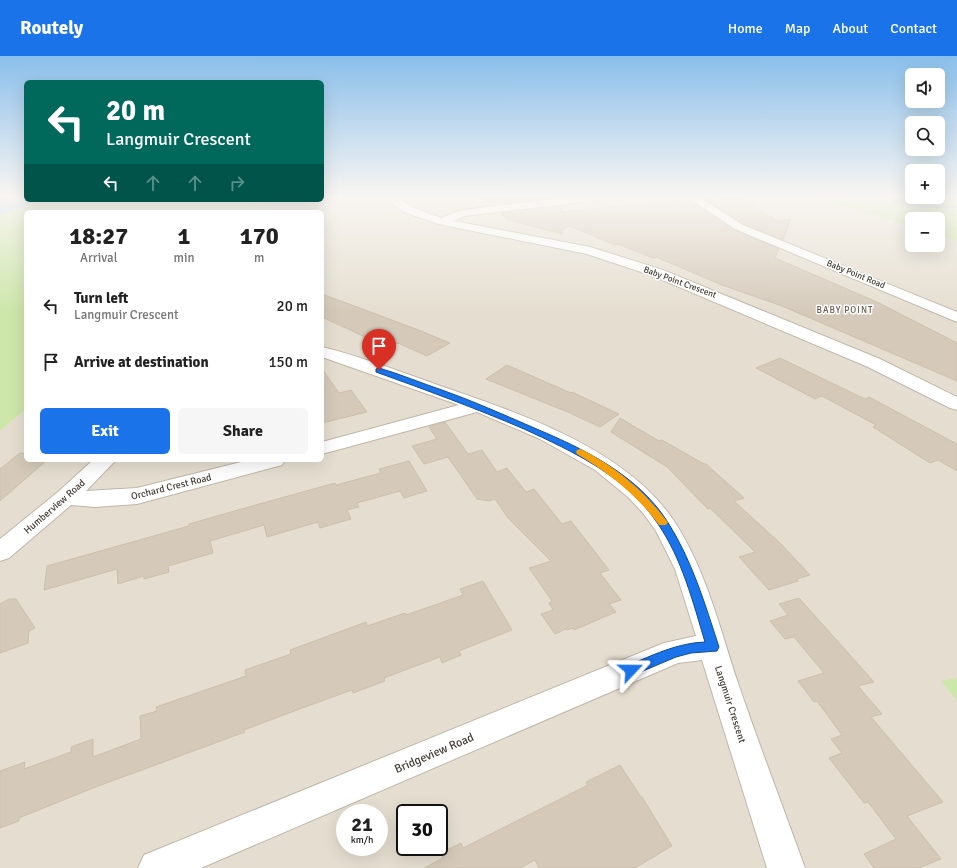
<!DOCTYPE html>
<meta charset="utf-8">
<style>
:root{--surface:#fff;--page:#f6f6f6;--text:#222;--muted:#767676;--accent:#1a73e8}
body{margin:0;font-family:Signika,sans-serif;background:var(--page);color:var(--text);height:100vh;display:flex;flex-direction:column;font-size:15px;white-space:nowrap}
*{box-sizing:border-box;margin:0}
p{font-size:13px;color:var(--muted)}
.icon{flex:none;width:22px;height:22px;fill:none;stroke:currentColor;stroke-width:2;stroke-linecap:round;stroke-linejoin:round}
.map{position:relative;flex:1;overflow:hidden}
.details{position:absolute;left:24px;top:154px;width:300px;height:252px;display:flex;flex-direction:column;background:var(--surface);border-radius:6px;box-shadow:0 4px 16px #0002}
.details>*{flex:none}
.guide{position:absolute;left:24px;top:24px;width:300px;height:122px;border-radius:6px;box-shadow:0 4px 16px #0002;background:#00695c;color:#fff;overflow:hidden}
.controls{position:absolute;left:905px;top:12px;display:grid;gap:8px}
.controls a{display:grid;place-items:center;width:40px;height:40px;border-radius:6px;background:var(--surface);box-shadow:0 4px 16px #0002;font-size:20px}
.speed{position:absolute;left:336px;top:748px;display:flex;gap:8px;font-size:20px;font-weight:700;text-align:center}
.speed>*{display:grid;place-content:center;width:52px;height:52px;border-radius:50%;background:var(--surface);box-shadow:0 4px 16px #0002;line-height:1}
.speed small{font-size:10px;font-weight:400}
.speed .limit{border:2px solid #111;border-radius:6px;background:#fff;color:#111}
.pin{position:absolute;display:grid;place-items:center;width:34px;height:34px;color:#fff;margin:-41px -17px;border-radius:50% 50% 50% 0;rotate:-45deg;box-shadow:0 0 4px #0007}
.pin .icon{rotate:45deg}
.me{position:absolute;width:44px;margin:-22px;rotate:67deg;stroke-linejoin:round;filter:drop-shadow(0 0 3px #0008)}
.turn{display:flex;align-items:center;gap:14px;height:84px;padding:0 16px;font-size:18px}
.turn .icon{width:52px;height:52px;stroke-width:2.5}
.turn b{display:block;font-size:28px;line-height:34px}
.lanes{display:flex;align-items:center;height:38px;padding:0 16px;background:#0003;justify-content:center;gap:20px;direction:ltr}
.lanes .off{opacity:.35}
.eta{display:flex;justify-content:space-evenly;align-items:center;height:68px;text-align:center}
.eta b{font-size:24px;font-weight:800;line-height:28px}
.action{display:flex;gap:8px;margin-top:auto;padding:8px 16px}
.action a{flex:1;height:46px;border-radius:6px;background:var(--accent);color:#fff;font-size:16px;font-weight:800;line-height:46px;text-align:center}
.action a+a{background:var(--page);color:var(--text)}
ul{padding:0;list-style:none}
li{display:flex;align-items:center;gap:12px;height:56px;padding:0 16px}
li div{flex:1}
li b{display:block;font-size:15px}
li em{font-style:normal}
header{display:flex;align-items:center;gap:24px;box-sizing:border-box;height:56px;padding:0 20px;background:var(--accent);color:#fff}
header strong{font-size:19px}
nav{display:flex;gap:22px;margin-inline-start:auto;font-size:14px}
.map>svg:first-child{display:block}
.residential{fill:#e5ded0;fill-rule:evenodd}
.green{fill:#cde6aa}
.water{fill:#9dd0ef}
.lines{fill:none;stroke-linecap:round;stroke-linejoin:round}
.stream{fill:#9dd0ef;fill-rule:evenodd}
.building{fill:#d5caba;stroke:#cdbfab}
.street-casing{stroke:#bfb6a8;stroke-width:2}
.street{fill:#fff;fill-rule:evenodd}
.route{fill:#1a73e8;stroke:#114b97}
.slow{fill:#f59e0b}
.labels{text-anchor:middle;stroke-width:3;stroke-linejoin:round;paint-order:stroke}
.far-street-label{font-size:9px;fill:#423c33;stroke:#fff}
.far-neighbourhood-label{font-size:9px;letter-spacing:1px;fill:#65594a;stroke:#fff}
.street-label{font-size:10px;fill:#423c33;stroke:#fff}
.near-street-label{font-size:12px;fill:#423c33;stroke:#fff}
</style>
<header>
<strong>Routely</strong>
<nav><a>Home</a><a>Map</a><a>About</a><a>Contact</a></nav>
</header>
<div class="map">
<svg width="957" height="812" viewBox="0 0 957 812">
<rect width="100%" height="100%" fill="#f1ece2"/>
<path class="residential" d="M 322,141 L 815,141 L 912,171 L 912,189 L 938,189 L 938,179 L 957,185 L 957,812 L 0,812 L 0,375 L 26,353 L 26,404 L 322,404 L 322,156 L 265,156 L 267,144 L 322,144 ZM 345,757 L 379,757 L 379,791 L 345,791 ZM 405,757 L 439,757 L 439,791 L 405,791 Z"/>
<path class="green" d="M 815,141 L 957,141 L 957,185 L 938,179 L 938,163 L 912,163 L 912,171 Z
M 43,144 L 267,144 L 265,156 L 26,156 L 26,353 L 0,375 L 0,159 Z
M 957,622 L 957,645 L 941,625 Z"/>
<path class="water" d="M 0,141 L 26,141 L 26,144 L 43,144 L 0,159 Z"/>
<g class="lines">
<path class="stream" d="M 870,141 L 881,141 L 903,144 L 923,150 L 957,150 L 957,152 L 923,152 L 903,146 Z"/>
</g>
<path class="building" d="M 482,141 L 556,141 L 490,149 Z
M 737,141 L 778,165 L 791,163 L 783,184 L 744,168 L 704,143 Z
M 689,144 L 734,174 L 779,193 L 775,202 L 877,246 L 957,287 L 957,325 L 782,250 L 722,229 L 656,201 L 653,202 L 618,188 L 615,189 L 570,170 L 562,174 L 562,178 L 509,164 L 500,157 L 561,150 L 561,156 Z
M 322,238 L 416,273 L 450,287 L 427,300 L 398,287 L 394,288 L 370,278 L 365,281 L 322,261 L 325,260 L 322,259 Z
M 780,302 L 865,343 L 869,341 L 957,388 L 957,415 L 938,404 L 930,407 L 873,371 L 876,369 L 822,340 L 815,343 L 756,312 Z
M 507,309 L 571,337 L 572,336 L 619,358 L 600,371 L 570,357 L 486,323 Z
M 322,313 L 339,337 L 351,334 L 367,356 L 322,367 Z
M 620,362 L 659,385 L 662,384 L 704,408 L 706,408 L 744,442 L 734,445 L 780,487 L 810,519 L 797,523 L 798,525 L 769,534 L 739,501 L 755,496 L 710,452 L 708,453 L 667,411 L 611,376 Z
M 445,366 L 468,398 L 482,394 L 497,416 L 507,412 L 526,436 L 534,433 L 562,468 L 571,465 L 609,514 L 600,517 L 621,544 L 609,548 L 616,556 L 574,574 L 573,572 L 567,574 L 566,573 L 555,578 L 541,558 L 553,554 L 549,547 L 552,545 L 529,512 L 551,505 L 508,462 L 495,443 L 489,445 L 477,443 L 448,401 L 424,408 L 412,390 L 437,383 L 429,371 Z
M 20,397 L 26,398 L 26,404 L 47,404 L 0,445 L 0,413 Z
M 409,405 L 427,435 L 404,442 L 400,435 L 357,447 L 359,451 L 347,454 L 351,463 L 320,472 L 318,466 L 267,481 L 264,469 L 210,485 L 213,497 L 168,510 L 169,516 L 144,523 L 144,520 L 118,528 L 117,513 L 44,534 L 47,510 L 189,470 L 189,468 L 245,452 L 335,427 L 336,429 L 381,417 L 379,413 Z
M 483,525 L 512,574 L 459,595 L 461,599 L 442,607 L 440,601 L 384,622 L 385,625 L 353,637 L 352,634 L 305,651 L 244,674 L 245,676 L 93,732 L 19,762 L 19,765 L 0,772 L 0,715 L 25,706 L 24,713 L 71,696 L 71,691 L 93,683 L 93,701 L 141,683 L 140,660 L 157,655 L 156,651 L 246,620 L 245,614 L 291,598 L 290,594 L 366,566 L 367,570 L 405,557 L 406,559 L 463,539 L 460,533 Z
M 799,542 L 874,626 L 858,630 L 882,658 L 871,661 L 943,746 L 907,760 L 941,803 L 919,812 L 874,812 L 864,798 L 896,783 L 868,746 L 864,747 L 829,702 L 842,697 L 831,683 L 842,679 L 817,645 L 814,646 L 798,625 L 824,617 L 794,581 L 785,583 L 770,565 L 788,559 L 779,548 Z
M 9,543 L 16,543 L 35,572 L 29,575 L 28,587 L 0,597 L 0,548 Z
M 620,709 L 641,741 L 642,741 L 672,790 L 635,812 L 539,812 L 535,804 L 520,812 L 424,812 L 443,802 L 441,797 L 461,787 L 463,792 L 588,729 L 586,726 Z"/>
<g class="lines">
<defs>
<path id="street" d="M 386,141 L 397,141 L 412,151 L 441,162 L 462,154 L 571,141 L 605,141 L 600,144 L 464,160 L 454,165 L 590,191 L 663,214 L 880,303 L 957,341 L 957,354 L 950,352 L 868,311 L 653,220 L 587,198 L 438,168 L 404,156 L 392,148 Z
M 687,141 L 699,141 L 743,169 L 957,256 L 957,266 L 735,173 Z
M 322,291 C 359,300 396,314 432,327 C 513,355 625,391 674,465 C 707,515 720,574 739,630 C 760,691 783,751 805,812 L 767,812 L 702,604 L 678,607 L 201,812 L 138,812 L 144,799 L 664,587 L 696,580 L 675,513 L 656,475 L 643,457 L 628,441 L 595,414 L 540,383 L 477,356 L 322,398 L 322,386 L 459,349 L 322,301 Z
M 93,404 L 116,404 L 86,435 L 137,432 L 249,404 L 285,404 L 282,409 L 137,448 L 95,451 L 71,449 L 9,502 L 0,505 L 0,483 L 58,436 Z"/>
</defs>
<use href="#street" class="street-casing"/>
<use href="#street" class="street"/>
</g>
<linearGradient id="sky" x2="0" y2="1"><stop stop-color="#8abfeb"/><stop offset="0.55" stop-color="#f9f6f2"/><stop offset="1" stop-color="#f9f6f2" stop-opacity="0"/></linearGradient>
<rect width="957" height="255" fill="url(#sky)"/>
<path class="route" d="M 379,312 C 400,318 421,327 442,334 C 473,345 502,358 532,371 C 582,392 637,418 667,465 C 692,504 705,548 719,591 L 717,595 L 691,597 L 676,601 L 631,620 L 627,618 L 625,614 L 627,610 C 653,599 677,587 705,586 C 693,546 682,503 658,468 C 626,420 574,396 524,373 C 475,352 426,334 376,316 L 376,313 Z"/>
<path class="slow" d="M 580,393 C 586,395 592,399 597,402 C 624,418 647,439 666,464 L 668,466 L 666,469 L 659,469 C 637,439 609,417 577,398 L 576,396 L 577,394 Z"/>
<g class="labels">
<g class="far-street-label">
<text transform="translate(856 218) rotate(22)" y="3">Baby Point Road</text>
<text transform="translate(680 226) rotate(20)" y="3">Baby Point Crescent</text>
</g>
<g class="far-neighbourhood-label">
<text x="845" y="257">BABY POINT</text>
</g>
<g class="street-label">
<text transform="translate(171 430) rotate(-14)" y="4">Orchard Crest Road</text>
<text transform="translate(54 450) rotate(-41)" y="4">Humberview Road</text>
<text transform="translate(731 648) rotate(72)" y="4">Langmuir Crescent</text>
</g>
<g class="near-street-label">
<text transform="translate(434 697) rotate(-23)" y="4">Bridgeview Road</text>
</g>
</g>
</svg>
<div class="controls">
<a><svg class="icon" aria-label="sound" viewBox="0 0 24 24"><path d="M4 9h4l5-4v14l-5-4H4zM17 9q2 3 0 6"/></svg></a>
<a><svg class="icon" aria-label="search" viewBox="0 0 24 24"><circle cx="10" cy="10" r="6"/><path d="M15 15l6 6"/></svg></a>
<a>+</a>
<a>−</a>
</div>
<div class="speed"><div>21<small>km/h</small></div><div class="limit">30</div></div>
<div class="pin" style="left:379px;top:314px;background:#d93025"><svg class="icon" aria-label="arrive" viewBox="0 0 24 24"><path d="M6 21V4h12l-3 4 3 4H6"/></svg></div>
<svg class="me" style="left:631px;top:614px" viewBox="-20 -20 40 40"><path d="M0-17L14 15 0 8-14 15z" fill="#1a73e8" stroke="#fff" stroke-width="4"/></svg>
<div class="guide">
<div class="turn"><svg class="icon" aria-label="left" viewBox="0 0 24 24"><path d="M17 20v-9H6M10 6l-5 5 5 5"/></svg><div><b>20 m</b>Langmuir Crescent</div></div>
<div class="lanes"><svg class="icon" aria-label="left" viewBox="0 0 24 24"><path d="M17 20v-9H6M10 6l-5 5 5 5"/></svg><svg class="icon off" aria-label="ahead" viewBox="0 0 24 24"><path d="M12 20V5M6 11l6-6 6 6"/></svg><svg class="icon off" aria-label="ahead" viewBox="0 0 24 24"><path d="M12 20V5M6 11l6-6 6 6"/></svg><svg class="icon off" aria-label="right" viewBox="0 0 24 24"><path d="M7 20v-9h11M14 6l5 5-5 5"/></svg></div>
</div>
<section class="details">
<div class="eta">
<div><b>18:27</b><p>Arrival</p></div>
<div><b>1</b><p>min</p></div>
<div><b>170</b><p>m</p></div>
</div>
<ul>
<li><svg class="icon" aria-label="left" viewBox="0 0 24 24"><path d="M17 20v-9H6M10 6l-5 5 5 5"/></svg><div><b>Turn left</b><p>Langmuir Crescent</p></div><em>20 m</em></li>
<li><svg class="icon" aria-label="arrive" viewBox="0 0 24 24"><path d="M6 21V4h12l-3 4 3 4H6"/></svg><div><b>Arrive at destination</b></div><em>150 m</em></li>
</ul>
<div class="action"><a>Exit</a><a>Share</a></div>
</section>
</div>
